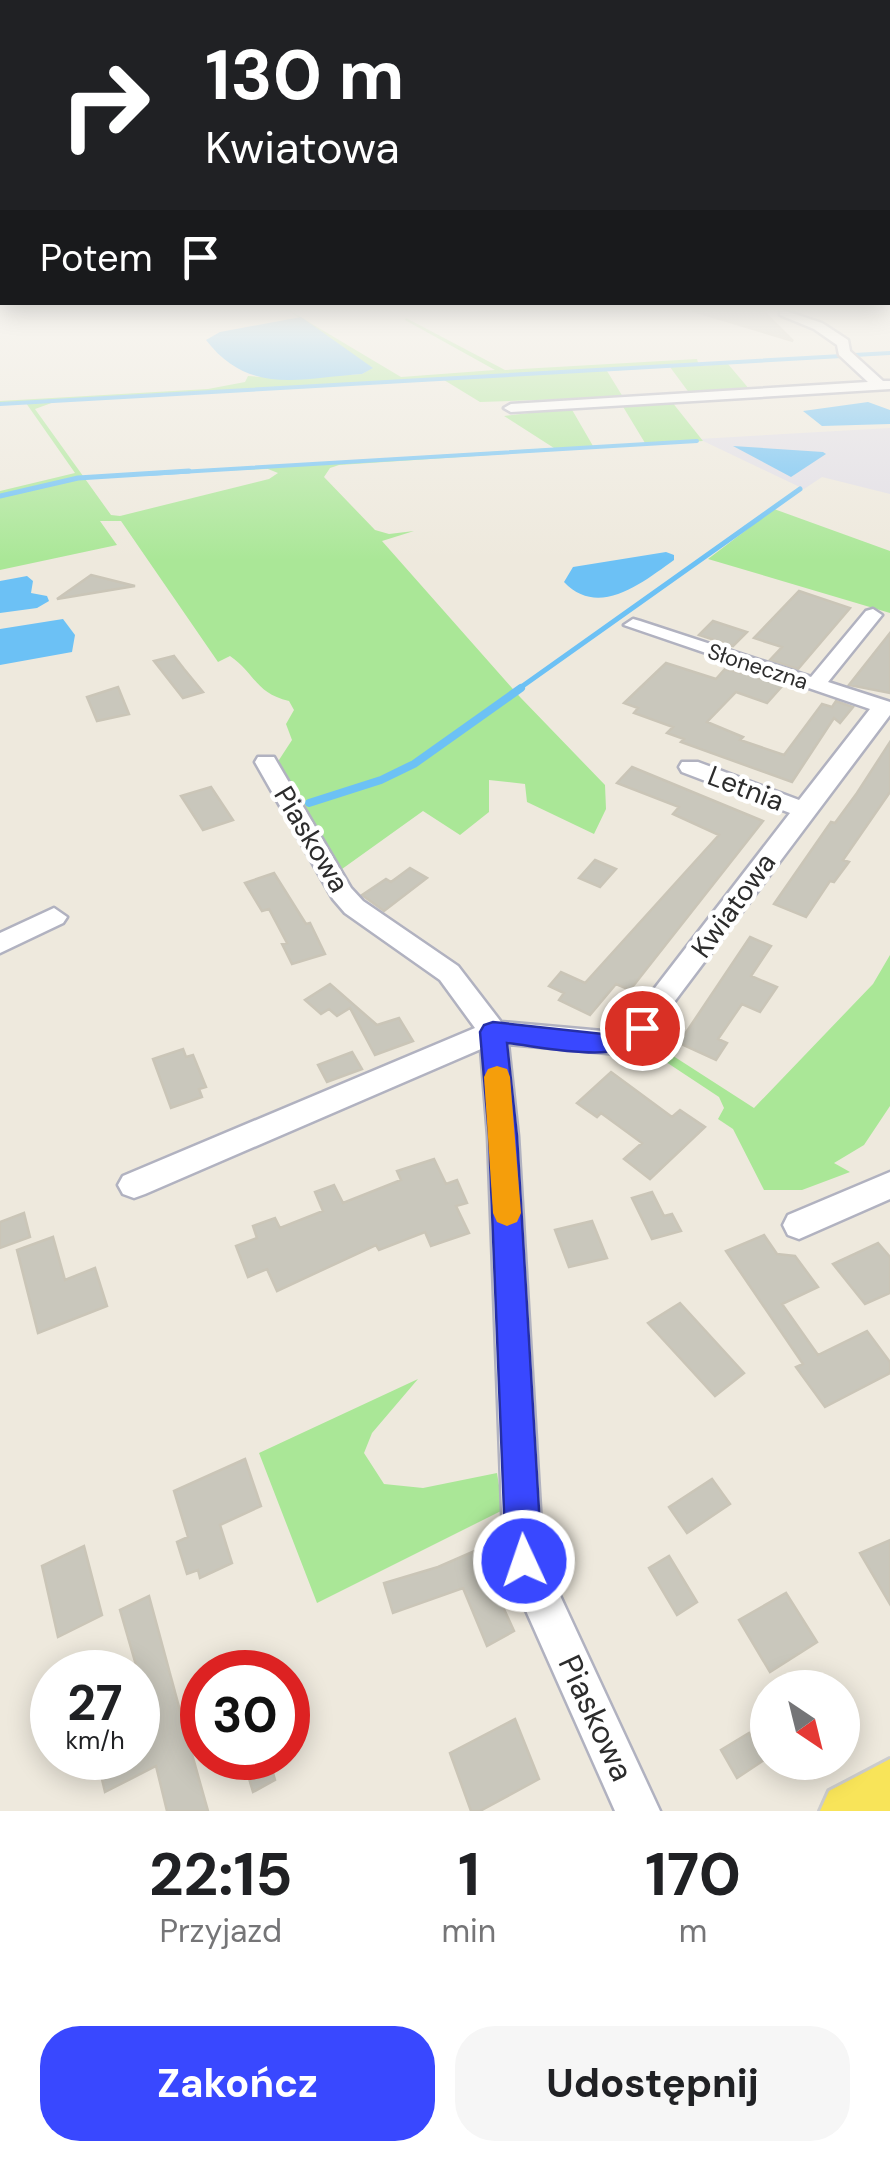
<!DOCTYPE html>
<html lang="pl">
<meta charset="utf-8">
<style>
:root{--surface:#fff;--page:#f6f6f6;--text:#202124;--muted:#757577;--accent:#3948ff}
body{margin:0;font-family:"DM Sans",sans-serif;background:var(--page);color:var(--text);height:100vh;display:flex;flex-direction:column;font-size:38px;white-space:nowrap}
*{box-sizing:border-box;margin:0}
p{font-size:32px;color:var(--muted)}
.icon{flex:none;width:55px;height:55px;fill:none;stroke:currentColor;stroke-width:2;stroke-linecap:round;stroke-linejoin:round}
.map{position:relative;height:1811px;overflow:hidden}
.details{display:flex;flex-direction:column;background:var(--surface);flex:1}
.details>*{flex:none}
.guide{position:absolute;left:0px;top:0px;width:890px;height:305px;box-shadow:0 5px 25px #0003;background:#202124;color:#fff;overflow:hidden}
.needle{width:65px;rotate:145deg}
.fabs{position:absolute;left:750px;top:1670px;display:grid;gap:20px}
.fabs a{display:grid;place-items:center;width:110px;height:110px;border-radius:50%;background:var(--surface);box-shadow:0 5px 25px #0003;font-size:50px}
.speed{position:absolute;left:30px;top:1650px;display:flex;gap:20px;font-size:50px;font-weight:700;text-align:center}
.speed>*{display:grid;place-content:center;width:130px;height:130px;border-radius:50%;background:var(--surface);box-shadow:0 5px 25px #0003;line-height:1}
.speed small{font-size:25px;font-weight:400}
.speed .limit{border:15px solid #d22;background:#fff;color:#111}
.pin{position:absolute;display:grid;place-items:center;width:85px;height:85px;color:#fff;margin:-42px;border:5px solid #fff;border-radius:50%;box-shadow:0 2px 10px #0007}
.me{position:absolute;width:110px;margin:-55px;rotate:357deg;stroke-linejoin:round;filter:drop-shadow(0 0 8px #0008)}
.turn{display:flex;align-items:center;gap:35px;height:210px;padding:0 40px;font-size:45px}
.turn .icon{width:130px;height:130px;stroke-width:2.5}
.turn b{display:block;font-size:70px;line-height:85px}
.then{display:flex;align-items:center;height:95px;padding:0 40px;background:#0003;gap:20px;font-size:38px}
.eta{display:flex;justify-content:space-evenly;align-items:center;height:170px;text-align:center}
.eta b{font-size:60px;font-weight:700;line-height:70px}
.primary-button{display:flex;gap:20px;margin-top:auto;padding:20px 40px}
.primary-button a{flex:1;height:115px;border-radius:40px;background:var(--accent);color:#fff;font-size:40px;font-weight:700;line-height:115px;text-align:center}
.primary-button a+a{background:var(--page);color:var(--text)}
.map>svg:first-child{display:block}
.industrial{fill:#e1dee6}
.green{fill:#aae797}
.water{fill:#6cc1f5}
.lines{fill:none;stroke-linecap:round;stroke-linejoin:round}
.stream-far2{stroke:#6cc1f5;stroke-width:4}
.stream-far1{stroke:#6cc1f5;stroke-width:5}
.stream{stroke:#6cc1f5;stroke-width:8}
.building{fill:#c9c7bc;stroke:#cac5b7;stroke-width:2.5}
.minor-casing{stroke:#b1b2c0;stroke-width:5}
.major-casing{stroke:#ccc;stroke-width:6}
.minor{fill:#fff;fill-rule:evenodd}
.major{fill:#f8e459;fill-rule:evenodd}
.route{fill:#3948ff;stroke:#252fa6;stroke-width:2.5}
.slow{fill:#f59e0b}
.labels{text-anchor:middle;stroke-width:9;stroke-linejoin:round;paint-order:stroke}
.far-street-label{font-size:22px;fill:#2c2c2c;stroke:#fff}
.street-label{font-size:28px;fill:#2c2c2c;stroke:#fff}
.near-street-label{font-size:32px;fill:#2c2c2c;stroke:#fff}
</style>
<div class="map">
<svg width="890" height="1811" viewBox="0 0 890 1811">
<rect width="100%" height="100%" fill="#eee9dd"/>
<path class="industrial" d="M 890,428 L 890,494 L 822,477 L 804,489 L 699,439 Z"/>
<path class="green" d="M 282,306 L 401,377 L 495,370 L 405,320 L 406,318 L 505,370 L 697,359 L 699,366 L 728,364 L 750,390 L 690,394 L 670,367 L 607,371 L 623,397 L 480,402 L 444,380 L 57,401 L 35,409 L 111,515 L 120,516 L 269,479 L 278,473 L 268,469 L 131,474 L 554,448 L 504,416 L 571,408 L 593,446 L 645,443 L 622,405 L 672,402 L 703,441 L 339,465 L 330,468 L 324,477 L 375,530 L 389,534 L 414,531 L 382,541 L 520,697 L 605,785 L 606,809 L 594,834 L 527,802 L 525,784 L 489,780 L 489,812 L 460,835 L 423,811 L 342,869 L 277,763 L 292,740 L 286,724 L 294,710 L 289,701 C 255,693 255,673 230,656 L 218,662 L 121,521 L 100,521 L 117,545 L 0,570 L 0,491 L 75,473 L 26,403 L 0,404 L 0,401 L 208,389 L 245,382 L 248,376 L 287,379 L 362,374 L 372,368 Z
M 774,509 L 890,551 L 890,613 L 708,559 Z
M 890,955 L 890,1106 L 864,1145 L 834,1163 L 850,1172 L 802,1190 L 764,1190 L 733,1129 L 718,1119 L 724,1108 L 719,1097 L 660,1058 L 667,1052 L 754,1108 L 873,984 Z
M 418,1379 L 372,1433 L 364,1453 L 384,1484 L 423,1488 L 497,1473 L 503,1510 L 317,1603 L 259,1453 Z"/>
<path class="water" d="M 301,317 L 373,368 L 362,374 C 301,378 249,396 206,340 L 220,332 Z
M 868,402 L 890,410 L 890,424 L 822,426 L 803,411 Z
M 733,446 L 823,452 L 826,454 L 791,477 Z
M 666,552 L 674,555 L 674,560 C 643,582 599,619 564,582 L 573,567 Z
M 27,576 L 33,581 L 31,593 L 47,596 L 49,601 L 37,608 L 0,613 L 0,581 Z
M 63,619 L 75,635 L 72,652 L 0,665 L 0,629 Z"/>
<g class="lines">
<path class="stream-far2" d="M 854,355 L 890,353
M 0,404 L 842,356
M 147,474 L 697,441"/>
<path class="stream-far1" d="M 0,496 L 78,478 L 189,471
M 517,690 L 800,489"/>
<path class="stream" d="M 309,803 L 381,780 L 414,764 L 521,688"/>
</g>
<path class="building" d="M 694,306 L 760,308 L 793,341 L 693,311 Z
M 91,575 L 135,586 L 57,599 Z
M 799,591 L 850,608 L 798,669 L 770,660 L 782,647 L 754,638 Z
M 713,621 L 747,632 L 733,646 L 699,635 Z
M 890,633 L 890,693 L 849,685 Z
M 174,656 L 184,669 L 203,692 L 183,698 L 154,661 Z
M 666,663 L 716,679 L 725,669 L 784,684 L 767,703 L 736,692 L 707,722 L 743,737 L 740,740 L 784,755 L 822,704 L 832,707 L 836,701 L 853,707 L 840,723 L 834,718 L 792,782 L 681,742 L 684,739 L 667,733 L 673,727 L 634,713 L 638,708 L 624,703 Z
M 118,687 L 129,714 L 97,721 L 87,697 Z
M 890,742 L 890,792 L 843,860 L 849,862 L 834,882 L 830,881 L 806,917 L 774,904 L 831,822 L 835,823 L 857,793 Z
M 632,767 L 763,821 L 630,990 L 616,984 L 590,1015 L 559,1000 L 564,993 L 549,986 L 561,972 L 585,983 L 719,835 L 673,814 L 679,807 L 617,783 Z
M 211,787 L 233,820 L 203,830 L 181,796 Z
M 595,860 L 616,869 L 600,887 L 579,878 Z
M 410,868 L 427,878 L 384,911 L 362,895 L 386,879 L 391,882 Z
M 274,873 L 306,924 L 310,923 L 325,954 L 292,964 L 282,944 L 287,943 L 269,909 L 262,911 L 245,883 Z
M 750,937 L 771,946 L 751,976 L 777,987 L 760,1012 L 742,1004 L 718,1039 L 727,1043 L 716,1060 L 679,1043 Z
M 330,984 L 377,1025 L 399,1018 L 413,1041 L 375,1055 L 350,1008 L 337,1016 L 329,1009 L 321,1014 L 305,1000 Z
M 183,1049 L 186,1057 L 193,1055 L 206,1087 L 199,1089 L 202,1097 L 171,1108 L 153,1059 Z
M 352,1052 L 362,1069 L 327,1082 L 318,1065 Z
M 611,1072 L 672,1117 L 680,1110 L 705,1127 L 650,1179 L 624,1159 L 642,1143 L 601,1113 L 597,1117 L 577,1103 Z
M 434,1159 L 446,1184 L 457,1180 L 467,1203 L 456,1206 L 469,1233 L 431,1246 L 425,1232 L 379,1250 L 376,1245 L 277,1291 L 267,1269 L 248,1277 L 236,1246 L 257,1238 L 253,1226 L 275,1218 L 280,1228 L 323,1211 L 315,1192 L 334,1185 L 343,1203 L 401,1180 L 397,1171 Z
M 652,1192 L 664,1216 L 672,1214 L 681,1231 L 652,1239 L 632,1198 Z
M 24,1213 L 30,1237 L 0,1248 L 0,1222 Z
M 592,1221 L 607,1258 L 569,1267 L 555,1230 Z
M 764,1235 L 777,1254 L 795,1256 L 818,1287 L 782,1304 L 818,1355 L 867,1331 L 890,1362 L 890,1373 L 825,1407 L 796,1367 L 803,1364 L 726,1251 Z
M 53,1237 L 65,1280 L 95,1268 L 107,1306 L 38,1333 L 17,1250 Z
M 878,1243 L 890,1257 L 890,1293 L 865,1304 L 833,1264 Z
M 680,1303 L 744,1373 L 715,1396 L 648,1323 Z
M 245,1459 L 261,1506 L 220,1525 L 232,1563 L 200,1578 L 198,1570 L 187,1574 L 177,1542 L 188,1537 L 174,1491 Z
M 712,1479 L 730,1504 L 687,1533 L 669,1507 Z
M 890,1540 L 890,1604 L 860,1553 Z
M 84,1546 L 102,1615 L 58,1637 L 42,1566 Z
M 477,1550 L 514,1631 L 487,1646 L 463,1588 L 393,1613 L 384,1583 L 438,1567 Z
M 669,1556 L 697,1602 L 677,1615 L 649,1568 Z
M 786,1593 L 817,1642 L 770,1672 L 739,1620 Z
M 149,1596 L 188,1740 L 208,1811 L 167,1811 L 156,1766 L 105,1792 L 97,1758 L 138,1758 L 138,1735 L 147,1730 L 138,1692 L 138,1672 L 120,1610 Z
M 515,1719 L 539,1779 L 480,1811 L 471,1811 L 450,1753 Z
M 749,1733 L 764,1760 L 737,1778 L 721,1750 Z
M 243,1758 L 269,1758 L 275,1780 L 253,1792 Z"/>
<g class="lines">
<defs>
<path id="minor" d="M 780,309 L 822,323 L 848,340 L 850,351 L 883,381 L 890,381 L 890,389 L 511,412 L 504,408 L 511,404 L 868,382 L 839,355 L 837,345 L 814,329 L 780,315 Z
M 873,609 L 882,615 L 828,682 L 890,702 L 890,715 L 644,1042 L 618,1054 L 508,1044 L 518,1136 L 543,1559 L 660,1811 L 615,1811 L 504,1561 L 488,1136 L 481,1049 L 145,1194 L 134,1198 L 123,1194 L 118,1185 L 123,1176 L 475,1028 L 440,980 L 345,913 L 333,899 L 255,762 L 258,757 L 274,757 L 351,888 L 363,901 L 458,966 L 501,1022 L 614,1032 L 624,1028 L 790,813 L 682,772 L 679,767 L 682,762 L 698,762 L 799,800 L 870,709 L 624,625 L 633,619 L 640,621 L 811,677 L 866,611 Z
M 54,908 L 67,917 L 63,923 L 0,953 L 0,933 Z
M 890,1172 L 890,1199 L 799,1239 L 788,1235 L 783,1225 L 788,1215 Z"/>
<path id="major" d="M 890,1759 L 890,1811 L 820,1811 L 829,1791 Z"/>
</defs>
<use href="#minor" class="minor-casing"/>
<use href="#major" class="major-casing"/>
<use href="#minor" class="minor"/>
<use href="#major" class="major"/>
</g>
<linearGradient id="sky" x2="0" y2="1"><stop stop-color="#76b9ed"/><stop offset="0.55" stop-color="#f7f5f0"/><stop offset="1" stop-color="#f7f5f0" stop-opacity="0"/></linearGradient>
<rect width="890" height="560" fill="url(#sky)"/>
<path class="route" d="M 642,1019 L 651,1022 L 655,1028 C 631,1069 546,1047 507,1043 L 517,1136 L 542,1561 L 537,1574 L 524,1579 L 511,1574 L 506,1561 L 489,1136 L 480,1032 L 484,1025 L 493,1022 L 603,1034 L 614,1033 Z"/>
<path class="slow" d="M 497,1066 L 507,1069 L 510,1077 L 521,1213 L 517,1222 L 507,1226 L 497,1222 L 493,1213 L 484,1077 L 488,1069 Z"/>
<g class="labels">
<g class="far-street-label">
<text transform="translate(758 666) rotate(18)" y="8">Słoneczna</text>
</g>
<g class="street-label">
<text transform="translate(746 788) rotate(21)" y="10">Letnia</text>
<text transform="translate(312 839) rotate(59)" y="10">Piaskowa</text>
<text transform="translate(733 905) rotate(-54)" y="10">Kwiatowa</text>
</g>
<g class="near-street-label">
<text transform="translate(596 1718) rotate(65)" y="11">Piaskowa</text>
</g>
</g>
</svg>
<div class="fabs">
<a><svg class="needle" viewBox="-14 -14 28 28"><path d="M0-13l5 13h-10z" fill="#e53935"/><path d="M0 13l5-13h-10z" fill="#757577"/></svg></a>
</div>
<div class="speed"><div>27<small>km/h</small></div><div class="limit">30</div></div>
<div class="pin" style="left:642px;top:1028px;background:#d93025"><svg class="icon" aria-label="arrive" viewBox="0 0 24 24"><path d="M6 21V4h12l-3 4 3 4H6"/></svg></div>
<svg class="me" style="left:524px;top:1561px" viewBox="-20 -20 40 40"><circle r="17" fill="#3948ff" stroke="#fff" stroke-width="3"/><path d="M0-11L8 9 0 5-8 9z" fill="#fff"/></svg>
<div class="guide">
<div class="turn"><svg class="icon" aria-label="right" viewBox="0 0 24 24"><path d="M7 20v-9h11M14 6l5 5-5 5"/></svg><div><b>130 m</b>Kwiatowa</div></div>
<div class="then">Potem<svg class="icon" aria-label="arrive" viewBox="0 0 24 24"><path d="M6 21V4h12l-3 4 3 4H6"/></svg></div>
</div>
</div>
<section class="details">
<div class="eta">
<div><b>22:15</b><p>Przyjazd</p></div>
<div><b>1</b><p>min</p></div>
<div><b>170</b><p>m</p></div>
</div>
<div class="primary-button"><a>Zakończ</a><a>Udostępnij</a></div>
</section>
